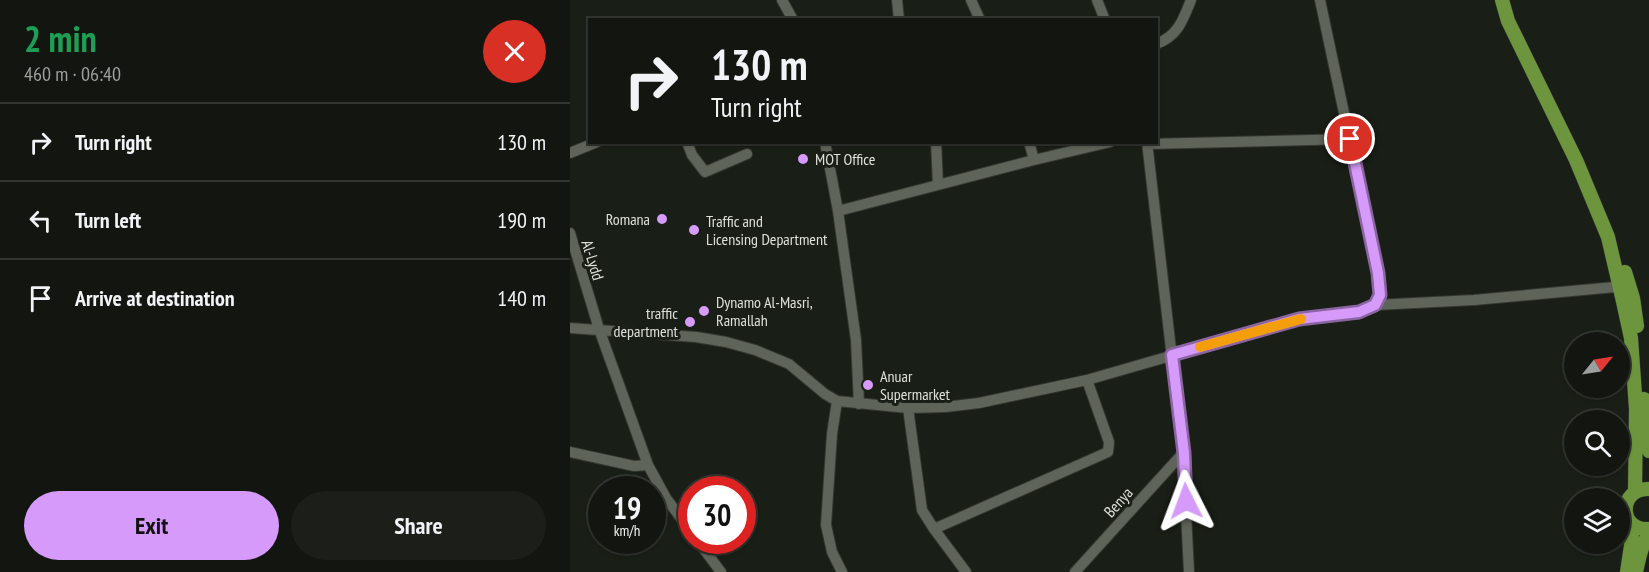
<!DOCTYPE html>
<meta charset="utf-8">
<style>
:root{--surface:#131610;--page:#1c1f19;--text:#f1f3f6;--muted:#9d9f9f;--line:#323530;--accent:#d69bfa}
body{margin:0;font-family:"PT Sans Narrow",sans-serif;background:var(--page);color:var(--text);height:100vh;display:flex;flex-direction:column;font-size:22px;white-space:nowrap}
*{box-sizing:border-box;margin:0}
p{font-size:20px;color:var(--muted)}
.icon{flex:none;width:33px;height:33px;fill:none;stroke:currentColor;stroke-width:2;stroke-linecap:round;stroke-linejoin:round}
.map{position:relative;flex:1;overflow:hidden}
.panel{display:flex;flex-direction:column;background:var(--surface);width:570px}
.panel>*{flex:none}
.guide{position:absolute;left:18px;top:18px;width:570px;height:126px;border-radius:0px;box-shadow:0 2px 4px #0004,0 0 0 2px var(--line);background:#131610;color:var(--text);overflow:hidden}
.needle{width:39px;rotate:60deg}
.buttons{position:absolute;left:994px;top:332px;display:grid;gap:12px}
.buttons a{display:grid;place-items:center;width:66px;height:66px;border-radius:50%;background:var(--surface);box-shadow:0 2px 4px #0004,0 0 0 2px var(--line);font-size:30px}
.speed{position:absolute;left:18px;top:476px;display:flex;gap:12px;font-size:30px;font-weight:700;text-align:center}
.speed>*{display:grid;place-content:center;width:78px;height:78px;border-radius:50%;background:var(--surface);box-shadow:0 2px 4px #0004,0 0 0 2px var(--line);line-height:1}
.speed small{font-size:15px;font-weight:400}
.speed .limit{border:9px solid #d22;background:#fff;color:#111}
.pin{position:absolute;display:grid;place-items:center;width:51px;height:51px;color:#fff;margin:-26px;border:3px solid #fff;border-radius:50%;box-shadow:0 2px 6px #0007}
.me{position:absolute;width:66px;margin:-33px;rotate:357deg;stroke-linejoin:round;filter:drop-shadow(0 0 4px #0008)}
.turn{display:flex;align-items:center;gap:21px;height:126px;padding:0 24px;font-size:27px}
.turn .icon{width:78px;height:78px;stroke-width:2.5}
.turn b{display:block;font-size:42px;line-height:51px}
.round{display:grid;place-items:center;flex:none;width:63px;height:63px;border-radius:32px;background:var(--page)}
.head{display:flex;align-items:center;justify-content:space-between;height:102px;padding:0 24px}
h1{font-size:36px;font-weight:700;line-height:45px;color:#1e9e55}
.primary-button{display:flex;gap:12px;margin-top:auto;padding:12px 24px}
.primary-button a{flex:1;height:69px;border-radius:36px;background:var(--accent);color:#111;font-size:24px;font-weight:700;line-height:69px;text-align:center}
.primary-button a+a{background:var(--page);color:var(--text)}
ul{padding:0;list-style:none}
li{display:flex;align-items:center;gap:18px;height:78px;padding:0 24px;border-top:2px solid var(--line)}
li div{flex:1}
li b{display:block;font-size:22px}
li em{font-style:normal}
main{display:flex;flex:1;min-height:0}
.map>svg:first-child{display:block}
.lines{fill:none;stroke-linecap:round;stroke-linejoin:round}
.minor-casing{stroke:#353832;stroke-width:12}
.major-casing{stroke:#353832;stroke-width:15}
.minor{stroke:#5e6459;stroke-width:10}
.major{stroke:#6c953d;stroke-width:14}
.route-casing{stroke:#8b65a2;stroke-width:15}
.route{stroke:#d69bfa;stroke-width:10}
.slow{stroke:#f59e0b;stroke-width:10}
.poi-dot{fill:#d69bfa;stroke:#191e16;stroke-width:2}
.labels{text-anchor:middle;stroke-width:6;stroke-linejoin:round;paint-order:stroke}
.poi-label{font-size:16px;fill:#dde0da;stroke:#191e16;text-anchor:start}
.street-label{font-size:16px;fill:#dde0da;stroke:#191e16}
</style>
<main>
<section class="panel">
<div class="head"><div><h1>2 min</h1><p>460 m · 06:40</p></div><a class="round" style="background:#d93025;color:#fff"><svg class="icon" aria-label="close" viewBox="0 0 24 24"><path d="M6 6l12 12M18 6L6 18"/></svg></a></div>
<ul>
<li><svg class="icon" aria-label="right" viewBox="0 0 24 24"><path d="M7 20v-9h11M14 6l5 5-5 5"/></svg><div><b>Turn right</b></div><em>130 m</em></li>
<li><svg class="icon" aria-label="left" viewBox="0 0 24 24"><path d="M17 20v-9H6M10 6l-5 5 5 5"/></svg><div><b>Turn left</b></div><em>190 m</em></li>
<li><svg class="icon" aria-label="arrive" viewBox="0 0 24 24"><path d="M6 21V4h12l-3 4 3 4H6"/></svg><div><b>Arrive at destination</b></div><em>140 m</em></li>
</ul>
<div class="primary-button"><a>Exit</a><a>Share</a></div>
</section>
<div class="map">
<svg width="1079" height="572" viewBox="0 0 1079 572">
<rect width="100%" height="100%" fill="#191e16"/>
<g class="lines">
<defs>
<path id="minor" d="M 212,0 L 223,20
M 327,0 L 329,20
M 401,0 L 410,20
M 527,0 L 535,20
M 586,44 C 608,36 613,20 621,0
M 117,142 L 122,155 L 135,172 L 177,154
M 255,142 L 268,211 L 286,340 L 289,404
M 366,142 L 368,185
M 459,142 L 464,160
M 577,142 L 613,453 L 619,572
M 577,144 L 780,139
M 0,153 L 27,142
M 268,211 L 464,160 L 540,142
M 0,233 L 29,329 L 78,465 L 96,498 L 122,533
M 805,305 L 904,300 L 1056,286
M 0,328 L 126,337 L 156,342 L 185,350 L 219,364 L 255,394 L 267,401 L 338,408 L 375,407 L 409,403 L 517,380 L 729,319 L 789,311 L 805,305 L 810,295 L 808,273 L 750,0
M 267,401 L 262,434 L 256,525 L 262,552 L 272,572
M 338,408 L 352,510 L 364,529 L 396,572
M 0,452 L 64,466 L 78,465
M 364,529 L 538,452 L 539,442 L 517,380
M 127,540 L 151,572
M 505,572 L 613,453"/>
<path id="major" d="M 932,0 L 938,21 L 1006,160 L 1038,237 L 1052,297 L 1061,338 L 1066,409 L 1065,492
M 1055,272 L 1063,298 L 1067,326
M 1074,399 L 1079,451
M 1079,489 C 1048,488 1048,531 1079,529
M 1057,572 L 1062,539 L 1061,523
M 1066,572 C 1069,559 1071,544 1079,534"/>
</defs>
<use href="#minor" class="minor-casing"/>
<use href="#major" class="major-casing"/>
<use href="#minor" class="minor"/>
<use href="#major" class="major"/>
</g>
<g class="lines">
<defs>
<path id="route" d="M 616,501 L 614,453 L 602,355 L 729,319 L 789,312 L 805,305 L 810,295 L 808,273 L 780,139"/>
</defs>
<use href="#route" class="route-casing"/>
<use href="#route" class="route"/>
<path class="slow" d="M 630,347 L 731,319"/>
</g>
<g class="poi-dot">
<circle cx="233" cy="159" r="6"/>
<circle cx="92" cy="219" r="6"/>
<circle cx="124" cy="230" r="6"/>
<circle cx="134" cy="311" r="6"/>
<circle cx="120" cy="322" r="6"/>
<circle cx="298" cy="385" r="6"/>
</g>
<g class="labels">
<g class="poi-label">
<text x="245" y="165">MOT Office</text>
<text x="80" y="225" text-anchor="end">Romana</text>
<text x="136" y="227">Traffic and<tspan x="136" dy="18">Licensing Department</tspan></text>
<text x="146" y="308">Dynamo Al-Masri,<tspan x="146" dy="18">Ramallah</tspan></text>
<text x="108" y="319" text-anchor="end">traffic<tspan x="108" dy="18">department</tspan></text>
<text x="310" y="382">Anuar<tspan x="310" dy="18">Supermarket</tspan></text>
</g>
<g class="street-label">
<text transform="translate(23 260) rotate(73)" y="6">Al-Lydd</text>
<text transform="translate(548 502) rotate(-48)" y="6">Benya</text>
</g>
</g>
</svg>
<div class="buttons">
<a><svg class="needle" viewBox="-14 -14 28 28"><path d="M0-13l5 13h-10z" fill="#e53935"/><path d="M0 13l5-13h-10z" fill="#9d9f9f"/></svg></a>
<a><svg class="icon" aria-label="search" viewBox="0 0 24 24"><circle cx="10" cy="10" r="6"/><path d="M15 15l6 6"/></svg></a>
<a><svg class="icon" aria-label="layers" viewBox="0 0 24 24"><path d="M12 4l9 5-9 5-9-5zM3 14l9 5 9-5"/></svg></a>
</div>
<div class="speed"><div>19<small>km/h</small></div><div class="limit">30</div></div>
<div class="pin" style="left:780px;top:139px;background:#d93025"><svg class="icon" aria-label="arrive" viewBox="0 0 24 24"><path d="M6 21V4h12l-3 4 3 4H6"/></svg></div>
<svg class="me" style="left:616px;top:501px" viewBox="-20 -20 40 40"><path d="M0-17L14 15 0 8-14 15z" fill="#d69bfa" stroke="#fff" stroke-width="4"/></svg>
<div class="guide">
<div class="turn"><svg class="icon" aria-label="right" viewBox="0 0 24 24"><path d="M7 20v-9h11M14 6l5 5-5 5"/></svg><div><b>130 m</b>Turn right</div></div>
</div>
</div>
</main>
